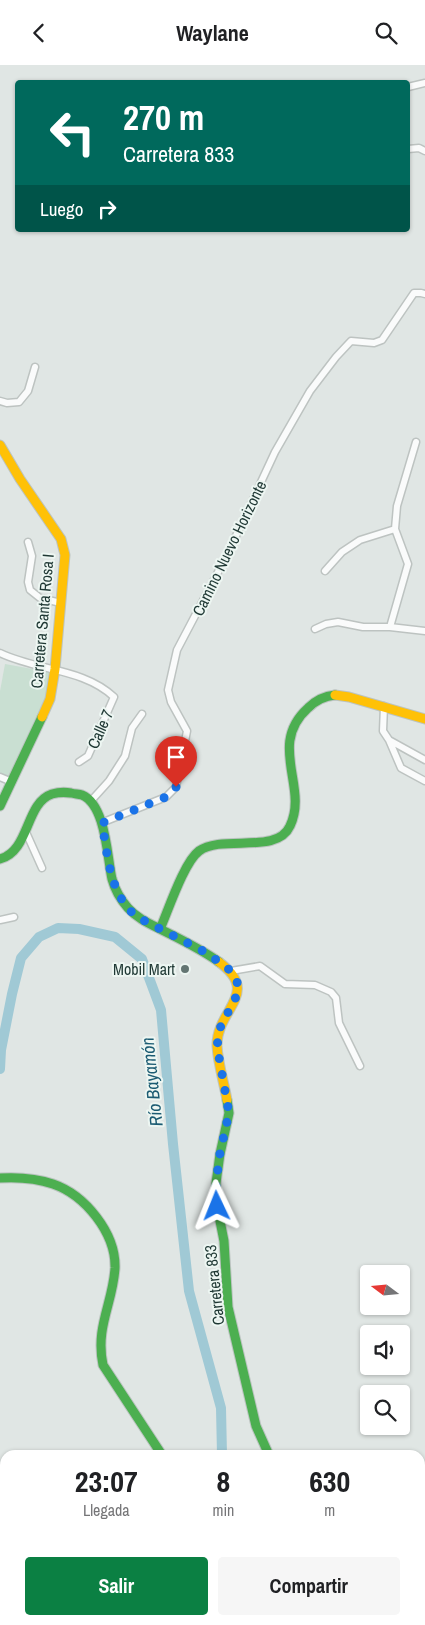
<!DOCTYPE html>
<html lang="es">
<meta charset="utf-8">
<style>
:root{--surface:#fff;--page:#f6f6f6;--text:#202124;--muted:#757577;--accent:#0b8043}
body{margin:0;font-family:"Archivo Narrow",sans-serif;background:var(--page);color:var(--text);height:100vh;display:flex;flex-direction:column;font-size:19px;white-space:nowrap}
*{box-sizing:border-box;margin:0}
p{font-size:16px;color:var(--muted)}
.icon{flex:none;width:28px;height:28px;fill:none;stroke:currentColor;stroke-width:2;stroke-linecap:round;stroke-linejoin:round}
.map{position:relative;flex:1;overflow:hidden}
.sheet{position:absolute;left:0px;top:1385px;width:425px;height:175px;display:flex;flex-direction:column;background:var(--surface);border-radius:15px 15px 0 0;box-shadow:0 1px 4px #0004}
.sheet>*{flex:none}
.hud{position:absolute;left:15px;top:15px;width:395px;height:152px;border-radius:5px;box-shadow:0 1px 4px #0004;background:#00695c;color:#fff;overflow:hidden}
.needle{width:32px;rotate:286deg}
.controls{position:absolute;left:360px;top:1200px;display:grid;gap:10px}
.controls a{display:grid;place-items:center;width:50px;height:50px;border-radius:5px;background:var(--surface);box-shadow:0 1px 4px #0004;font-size:25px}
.pin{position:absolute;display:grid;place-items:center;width:42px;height:42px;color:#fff;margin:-51px -21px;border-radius:50% 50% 50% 0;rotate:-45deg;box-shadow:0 0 5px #0007}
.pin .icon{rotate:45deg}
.me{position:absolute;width:55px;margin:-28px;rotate:358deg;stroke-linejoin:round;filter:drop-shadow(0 0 4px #0008)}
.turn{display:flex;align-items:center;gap:18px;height:105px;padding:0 25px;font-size:22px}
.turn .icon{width:65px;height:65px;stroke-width:2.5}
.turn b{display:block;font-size:35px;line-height:42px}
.then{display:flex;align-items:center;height:48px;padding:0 25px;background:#0003;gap:10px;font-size:19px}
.eta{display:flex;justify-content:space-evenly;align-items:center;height:85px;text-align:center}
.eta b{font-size:30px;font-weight:800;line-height:35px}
.cta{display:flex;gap:10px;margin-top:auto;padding:10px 25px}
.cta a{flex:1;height:58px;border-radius:5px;background:var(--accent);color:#fff;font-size:20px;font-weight:800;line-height:58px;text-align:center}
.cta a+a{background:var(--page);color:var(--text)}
header{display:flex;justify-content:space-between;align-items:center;height:65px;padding:0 25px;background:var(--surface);font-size:22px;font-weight:800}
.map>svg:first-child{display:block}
.green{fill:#c9dfd2}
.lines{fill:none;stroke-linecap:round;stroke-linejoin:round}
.river{stroke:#a0c9d5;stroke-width:10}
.street-casing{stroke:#bdc3c1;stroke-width:9}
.fast-casing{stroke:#bcc4c1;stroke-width:11}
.slow-casing{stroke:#bcc4c1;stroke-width:11}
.street{stroke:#fafbfb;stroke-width:6}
.fast{stroke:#4caf50;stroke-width:9}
.slow{stroke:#ffc107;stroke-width:9}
.route{stroke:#1a73e8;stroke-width:9;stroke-dasharray:0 16.2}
.poi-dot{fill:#637572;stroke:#edf6f2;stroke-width:2}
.labels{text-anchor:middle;stroke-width:4;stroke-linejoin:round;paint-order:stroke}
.street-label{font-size:16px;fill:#1f3834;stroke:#edf6f2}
.poi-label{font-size:16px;fill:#1f3834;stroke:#edf6f2;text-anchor:end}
.water-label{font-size:18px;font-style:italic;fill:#1b5b72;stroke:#edf6f2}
</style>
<header><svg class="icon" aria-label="back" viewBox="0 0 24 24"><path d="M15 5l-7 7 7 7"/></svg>Waylane<svg class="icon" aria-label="search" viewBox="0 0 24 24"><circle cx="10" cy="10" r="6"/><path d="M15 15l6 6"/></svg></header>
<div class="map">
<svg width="425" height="1560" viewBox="0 0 425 1560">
<rect width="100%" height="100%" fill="#e0e6e4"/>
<path class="green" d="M 5,599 L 49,607 L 47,630 L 44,639 L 8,713 L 0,709 L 0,626 Z"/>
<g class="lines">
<path class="river" d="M 0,1004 L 1,985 L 12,929 L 21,893 L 39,872 L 58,863 L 79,864 L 115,872 L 142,894 L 161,945 L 173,1079 L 189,1226 L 221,1343 L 222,1390
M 359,1555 L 366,1560"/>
<defs>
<path id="street" d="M 408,22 L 425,18
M 408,84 L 419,83 L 425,86
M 0,336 L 7,338 L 19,337 L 28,326 L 35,302
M 28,477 L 32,491 L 28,517 L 30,525 L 40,533 L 61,538
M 325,506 L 342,487 L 360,475 L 395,464
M 390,562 L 408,499 L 395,464 L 397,441 L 416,377
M 315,564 L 326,559 L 338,557 L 363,562 L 390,562 L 425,566
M 0,588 C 37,606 83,603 114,632 L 88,691 L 79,697
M 384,641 L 383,666 L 389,675 L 401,703 L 425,716
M 389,675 L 425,695
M 0,712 L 12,717
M 90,737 L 109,716 L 125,691 L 132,663 L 142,649
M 101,758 L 166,732 L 176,722 L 187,666 L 171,637 L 168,625 L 177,585 L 228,488 L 275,387 L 310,326 L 336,292 L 351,276 L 374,278 L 382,275 L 414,228 L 421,228 L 425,229
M 25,765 L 42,803
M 0,855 L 14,852
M 231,906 L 260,901 L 285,919 L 315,920 L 331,927 L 336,933 L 339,958 L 360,1001"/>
<path id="fast" d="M 0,741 L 42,652
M 0,794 C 30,786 25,738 52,729 C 59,727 65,727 71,728 C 75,729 79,729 82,730 C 106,740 107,792 112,814 C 115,825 121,835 128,843 C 137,853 148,858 160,864 C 180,874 201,884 219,897
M 160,864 C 168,846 184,797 199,786 C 223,769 277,790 290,761 C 309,722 267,680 308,643 C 316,635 324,631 335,630
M 227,1035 L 229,1048 L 220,1089 L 216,1118 L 217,1141 L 224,1176 L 228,1242 L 256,1361 L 269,1390
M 0,1113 C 18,1112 36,1113 53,1119 C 85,1130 116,1168 115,1203 C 113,1238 95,1262 103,1300 L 162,1390
M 420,1521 L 425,1522
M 281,1555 L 286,1560"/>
<path id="slow" d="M 0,380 L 20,414 L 61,474 L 65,490 L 55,604 L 50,634 L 42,652
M 335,630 L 349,632 L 425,654
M 219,897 C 262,929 216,944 217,981 C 218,998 224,1018 227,1035"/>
</defs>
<use href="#street" class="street-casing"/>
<use href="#fast" class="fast-casing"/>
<use href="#slow" class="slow-casing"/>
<use href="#street" class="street"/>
<use href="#fast" class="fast"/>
<use href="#slow" class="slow"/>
</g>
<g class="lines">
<path class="route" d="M 176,722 L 166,732 L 102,758 C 108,791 109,829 137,852 L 207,888 L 231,906 L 237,916 L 238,928 L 220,963 L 217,981 L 229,1048 L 220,1088 L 216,1118 L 217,1141"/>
</g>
<circle class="poi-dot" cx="185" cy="904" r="5"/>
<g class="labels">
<g class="street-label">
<text transform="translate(229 483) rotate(-64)" y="6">Camino Nuevo Horizonte</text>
<text transform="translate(42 556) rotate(-85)" y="6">Carretera Santa Rosa I</text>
<text transform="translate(100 664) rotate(-66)" y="6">Calle 7</text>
<text transform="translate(214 1220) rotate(-96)" y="6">Carretera 833</text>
</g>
<g class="poi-label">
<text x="175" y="910">Mobil Mart</text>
</g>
<g class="water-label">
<text transform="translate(152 1017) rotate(-96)" y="6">Río Bayamón</text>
</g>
</g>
</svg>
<div class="controls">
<a><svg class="needle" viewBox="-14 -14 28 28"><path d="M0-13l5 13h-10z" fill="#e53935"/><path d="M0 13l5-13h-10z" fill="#757577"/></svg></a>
<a><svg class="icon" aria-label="sound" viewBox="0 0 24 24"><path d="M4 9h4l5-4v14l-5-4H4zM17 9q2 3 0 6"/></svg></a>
<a><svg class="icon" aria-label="search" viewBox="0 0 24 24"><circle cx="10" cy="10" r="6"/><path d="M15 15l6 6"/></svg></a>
</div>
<div class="pin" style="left:176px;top:722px;background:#d93025"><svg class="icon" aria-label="arrive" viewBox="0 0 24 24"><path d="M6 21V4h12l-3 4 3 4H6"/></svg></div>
<svg class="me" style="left:217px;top:1141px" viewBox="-20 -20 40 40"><path d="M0-17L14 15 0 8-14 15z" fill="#1a73e8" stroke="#fff" stroke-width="4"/></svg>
<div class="hud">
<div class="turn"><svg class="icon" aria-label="left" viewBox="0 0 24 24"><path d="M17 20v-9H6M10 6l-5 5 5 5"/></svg><div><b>270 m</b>Carretera 833</div></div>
<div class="then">Luego<svg class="icon" aria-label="right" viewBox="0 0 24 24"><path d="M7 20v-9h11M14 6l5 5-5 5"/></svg></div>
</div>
<section class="sheet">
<div class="eta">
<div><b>23:07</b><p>Llegada</p></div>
<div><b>8</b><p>min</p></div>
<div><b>630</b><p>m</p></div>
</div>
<div class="cta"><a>Salir</a><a>Compartir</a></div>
</section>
</div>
